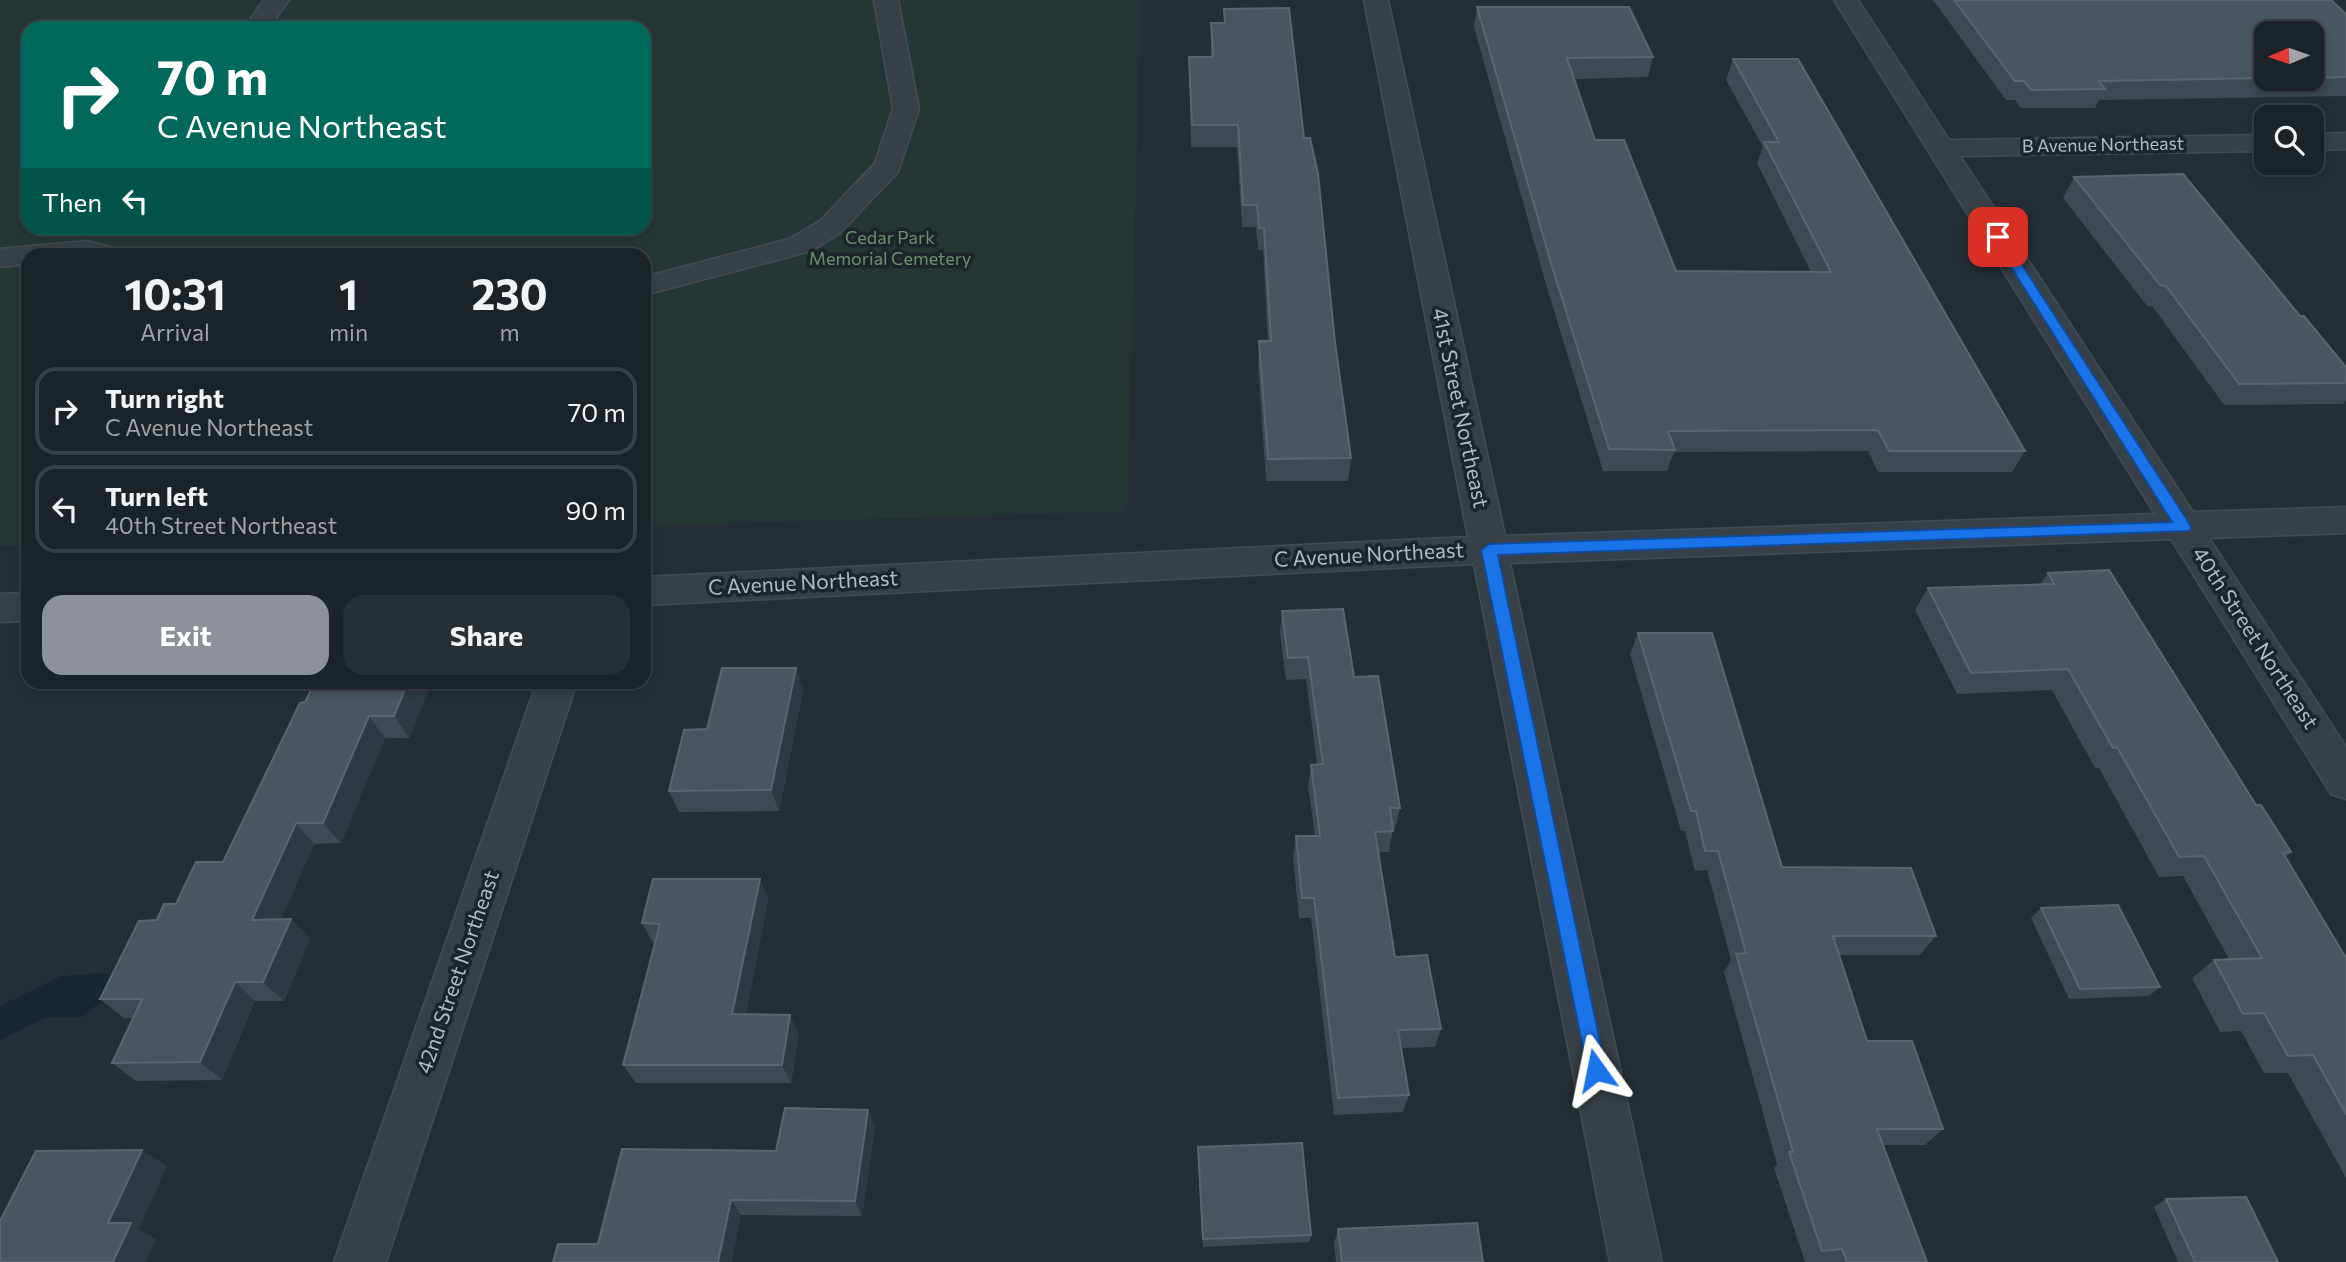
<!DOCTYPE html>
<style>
:root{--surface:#1b2328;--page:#282f34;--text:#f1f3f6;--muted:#a0a4a8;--line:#394045;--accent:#8c9099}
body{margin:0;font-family:Commissioner,sans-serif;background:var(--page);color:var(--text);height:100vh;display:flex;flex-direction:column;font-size:26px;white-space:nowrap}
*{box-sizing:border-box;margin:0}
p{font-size:23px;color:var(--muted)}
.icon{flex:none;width:38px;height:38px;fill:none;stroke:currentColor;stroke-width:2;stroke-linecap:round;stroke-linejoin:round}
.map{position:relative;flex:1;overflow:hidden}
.side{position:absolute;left:21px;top:248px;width:630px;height:441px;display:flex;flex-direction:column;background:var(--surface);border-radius:21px;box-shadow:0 4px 10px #0003,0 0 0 2px var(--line)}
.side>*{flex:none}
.top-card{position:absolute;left:21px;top:21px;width:630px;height:214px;border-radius:21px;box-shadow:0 4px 10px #0003,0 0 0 2px var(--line);background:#00695c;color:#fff;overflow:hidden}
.needle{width:46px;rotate:268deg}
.buttons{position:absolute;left:2254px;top:21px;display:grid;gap:14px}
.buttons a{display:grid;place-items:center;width:70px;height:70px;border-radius:14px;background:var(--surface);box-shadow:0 4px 10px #0003,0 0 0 2px var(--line);font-size:35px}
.pin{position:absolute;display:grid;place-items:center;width:60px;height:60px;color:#fff;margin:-30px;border-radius:14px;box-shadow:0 4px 10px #0006}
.me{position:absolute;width:77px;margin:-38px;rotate:348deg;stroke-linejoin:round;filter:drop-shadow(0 0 5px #0008)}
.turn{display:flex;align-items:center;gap:24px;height:147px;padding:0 21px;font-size:32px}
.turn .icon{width:91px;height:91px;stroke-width:2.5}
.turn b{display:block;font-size:49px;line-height:60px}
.then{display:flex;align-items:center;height:66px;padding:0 21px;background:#0003;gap:14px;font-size:26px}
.eta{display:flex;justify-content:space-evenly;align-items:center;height:119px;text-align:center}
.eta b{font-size:42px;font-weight:700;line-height:49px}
.action{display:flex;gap:14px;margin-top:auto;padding:14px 21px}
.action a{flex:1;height:80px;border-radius:21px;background:var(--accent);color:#fff;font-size:28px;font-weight:700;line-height:80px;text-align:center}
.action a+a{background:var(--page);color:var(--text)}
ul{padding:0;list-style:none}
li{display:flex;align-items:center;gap:21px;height:88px;margin:0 14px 10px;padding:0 7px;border:4px solid var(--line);border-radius:21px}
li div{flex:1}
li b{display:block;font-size:26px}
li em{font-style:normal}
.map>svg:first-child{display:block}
.green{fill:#253735;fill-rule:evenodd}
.water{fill:#182831}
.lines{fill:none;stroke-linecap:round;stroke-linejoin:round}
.minor-casing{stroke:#434c52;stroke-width:3}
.minor{fill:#374046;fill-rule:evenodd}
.wall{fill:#3c4a51;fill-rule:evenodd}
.shaded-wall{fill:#2d3a41}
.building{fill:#48565e;stroke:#59666d;stroke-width:2}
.route{fill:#1a73e8;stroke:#114b97;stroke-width:2}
.labels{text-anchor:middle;stroke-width:7;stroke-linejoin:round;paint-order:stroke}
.far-street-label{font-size:18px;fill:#b1bcc2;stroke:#1c252b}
.far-park-label{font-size:18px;fill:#6c906c;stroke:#1c252b}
.street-label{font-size:21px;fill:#b1bcc2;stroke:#1c252b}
</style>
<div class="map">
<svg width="2346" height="1262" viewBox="0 0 2346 1262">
<rect width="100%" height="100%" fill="#242f35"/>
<path class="green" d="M 0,0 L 1141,0 L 1127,511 L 644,526 L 644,256 L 28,256 L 28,546 L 0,546 ZM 28,28 L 644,28 L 644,228 L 28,228 Z"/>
<path class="water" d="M 106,973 L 109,976 L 105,987 L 110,1001 L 95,1006 L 83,1017 L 47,1017 L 0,1040 L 0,1006 L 62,976 Z"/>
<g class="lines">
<defs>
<path id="minor" d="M 264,0 L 289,0 L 269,28 L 244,28 Z
M 874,0 L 898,0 L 919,109 L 898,172 L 840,233 L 811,251 L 644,295 L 644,277 L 789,239 L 820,221 L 875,163 L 893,109 Z
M 1364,0 L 1388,0 L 1505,536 L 2155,514 L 1834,0 L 1858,0 L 1949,140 L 2266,135 L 2266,151 L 1960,156 L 2193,512 L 2346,507 L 2346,533 L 2209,538 L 2346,747 L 2346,799 L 2331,794 L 2171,539 L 1510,563 L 1662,1262 L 1610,1262 L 1474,564 L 644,605 L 644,577 L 1468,537 Z
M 2346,133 L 2346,149 L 2312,150 L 2312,134 Z
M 87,241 L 122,250 L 126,256 L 28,256 L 28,264 L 0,267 L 0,249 Z
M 28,593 L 28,621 L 0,622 L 0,594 Z
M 537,682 L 577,682 L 386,1262 L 334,1262 Z"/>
</defs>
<use href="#minor" class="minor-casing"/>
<use href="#minor" class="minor"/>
</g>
<path class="wall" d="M 1933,0 L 2331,0 L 2346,14 L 2346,96 L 2099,100 L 2095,108 L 2021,108 L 2015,100 L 2006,100 ZM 2312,33 L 2312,79 L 2266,79 Z
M 1477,7 L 1653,57 L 1648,77 L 1574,79 L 1595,140 L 1676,271 L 1811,272 L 1757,163 L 1763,147 L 1726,80 L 1733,59 L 2025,451 L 2012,472 L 1878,472 L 1868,451 L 1674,452 L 1667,471 L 1603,471 L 1545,281 L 1474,27 Z
M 1224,9 L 1304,138 L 1335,342 L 1351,458 L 1348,481 L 1266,481 L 1258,363 L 1259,341 L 1268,341 L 1263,250 L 1258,250 L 1256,227 L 1242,227 L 1237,147 L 1191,147 L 1189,57 L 1211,57 L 1211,23 L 1224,23 Z
M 2074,177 L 2300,316 L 2346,367 L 2346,400 L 2343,404 L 2224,405 L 2153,307 L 2147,306 L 2063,198 Z
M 2048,573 L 2256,805 L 2291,852 L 2286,857 L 2346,958 L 2346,1178 L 2288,1073 L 2264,1073 L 2241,1031 L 2220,1032 L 2192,978 L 2214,960 L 2229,959 L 2183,876 L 2159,877 L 2099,768 L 2095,768 L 2052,690 L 1957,694 L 1915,610 L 1928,588 L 2040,585 Z
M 1282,611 L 1354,677 L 1400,808 L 1395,829 L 1393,829 L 1389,852 L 1378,852 L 1395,957 L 1441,1029 L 1435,1047 L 1401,1048 L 1409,1095 L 1403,1112 L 1334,1115 L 1311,918 L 1299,918 L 1293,857 L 1296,836 L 1315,836 L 1308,786 L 1311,765 L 1317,764 L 1306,679 L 1286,680 L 1280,634 Z
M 1638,633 L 1782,867 L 1936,936 L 1920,955 L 1839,955 L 1867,1041 L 1943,1129 L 1925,1145 L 1883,1145 L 1927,1262 L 1805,1262 L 1774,1168 L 1777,1164 L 1724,972 L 1731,960 L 1707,870 L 1695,871 L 1685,831 L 1681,831 L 1630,654 Z
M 796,668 L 803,690 L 779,811 L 679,812 L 669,791 L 707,729 Z
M 315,682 L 422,682 L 428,691 L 409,738 L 385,738 L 341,843 L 314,844 L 281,919 L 291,919 L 310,938 L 284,1001 L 255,1001 L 222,1080 L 136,1081 L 112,1063 L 133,1018 L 124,1018 L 100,999 L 157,920 L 223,862 Z
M 760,879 L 768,899 L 746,1014 L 799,1033 L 791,1083 L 636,1083 L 623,1065 L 655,943 L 653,943 L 642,923 Z
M 2041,908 L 2160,987 L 2149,996 L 2069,999 L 2031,918 Z
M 868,1110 L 875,1127 L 862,1216 L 741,1215 L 598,1244 L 776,1151 Z
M 1198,1147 L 1311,1235 L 1310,1242 L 1203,1247 Z
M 2166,1199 L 2278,1262 L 2178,1262 L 2154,1207 Z
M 1338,1229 L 1483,1262 L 1336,1262 L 1334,1244 Z"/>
<path class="shaded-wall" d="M 796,668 L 803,690 L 779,811 L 771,790 Z
M 408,682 L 422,682 L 428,691 L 409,738 L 394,716 Z
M 369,716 L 385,738 L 341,843 L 323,823 Z
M 296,823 L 314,844 L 272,940 L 252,920 Z
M 760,879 L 768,899 L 742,1033 L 732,1014 Z
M 291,919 L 310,938 L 284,1001 L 263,982 Z
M 235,982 L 255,1001 L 222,1080 L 200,1062 Z
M 790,1015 L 799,1033 L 791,1083 L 782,1065 Z
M 868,1110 L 875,1127 L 862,1216 L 855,1201 Z
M 142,1150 L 167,1166 L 139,1229 L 156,1239 L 146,1262 L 113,1262 L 108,1223 Z
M 731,1200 L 741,1215 L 732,1262 L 718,1262 Z"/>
<path class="building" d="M 1954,0 L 2331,0 L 2346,14 L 2346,77 L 2312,78 L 2312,33 L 2266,33 L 2266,78 L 2099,81 L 2105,89 L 2031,90 L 2024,81 L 2015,81 Z
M 1477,7 L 1629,7 L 1653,57 L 1567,58 L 1595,140 L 1624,140 L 1676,271 L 1831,272 L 1764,142 L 1779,142 L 1733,59 L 1798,59 L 2025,451 L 1889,451 L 1878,430 L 1668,431 L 1675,450 L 1609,449 L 1550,260 Z
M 1289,8 L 1304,138 L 1310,138 L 1318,174 L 1335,342 L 1351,458 L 1268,459 L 1259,341 L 1271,341 L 1264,228 L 1259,228 L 1257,205 L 1243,205 L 1238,125 L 1192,125 L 1189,57 L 1213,57 L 1211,23 L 1225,23 L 1224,9 Z
M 2183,174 L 2300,316 L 2304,316 L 2346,367 L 2346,383 L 2239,384 L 2166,286 L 2160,285 L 2074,177 Z
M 2109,570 L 2256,805 L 2261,805 L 2291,852 L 2283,853 L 2346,958 L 2346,1114 L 2313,1055 L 2288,1056 L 2264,1013 L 2243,1014 L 2214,960 L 2262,958 L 2204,856 L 2179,857 L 2117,747 L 2113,748 L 2068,669 L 1971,673 L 1928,588 L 2054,584 L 2048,573 Z
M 1343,609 L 1354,677 L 1378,676 L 1400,808 L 1390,808 L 1393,831 L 1375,832 L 1395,957 L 1427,955 L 1441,1029 L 1398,1030 L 1409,1095 L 1338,1098 L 1314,898 L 1302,898 L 1296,836 L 1320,836 L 1311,765 L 1323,764 L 1308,657 L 1288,658 L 1282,611 Z
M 1638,633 L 1712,633 L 1782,867 L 1911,868 L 1936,936 L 1833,936 L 1867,1041 L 1912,1041 L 1943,1129 L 1877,1129 L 1927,1262 L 1847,1262 L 1842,1249 L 1822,1251 L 1789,1152 L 1793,1152 L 1736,954 L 1746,953 L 1718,851 L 1705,851 L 1696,811 L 1691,811 Z
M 722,668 L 796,668 L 771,790 L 669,791 L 684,730 L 707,729 Z
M 315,682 L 408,682 L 394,716 L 369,716 L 323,823 L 296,823 L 252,920 L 291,919 L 263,982 L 235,982 L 200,1062 L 112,1063 L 142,999 L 100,999 L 139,921 L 157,920 L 164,904 L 176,904 L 196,862 L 223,862 L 300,703 L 305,702 Z
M 653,879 L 760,879 L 732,1014 L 790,1015 L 782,1065 L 623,1065 L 660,924 L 642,923 Z
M 2118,905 L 2160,987 L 2080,989 L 2041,908 Z
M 785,1108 L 868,1110 L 855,1201 L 731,1200 L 718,1262 L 553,1262 L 558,1244 L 598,1244 L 622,1149 L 776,1151 Z
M 1302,1143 L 1311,1235 L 1203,1239 L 1198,1147 Z
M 142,1150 L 108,1223 L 131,1223 L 113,1262 L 0,1262 L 0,1221 L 36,1151 Z
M 2246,1197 L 2278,1262 L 2195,1262 L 2166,1199 Z
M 1477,1223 L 1483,1262 L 1342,1262 L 1338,1229 Z"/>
<path class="route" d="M 1998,234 L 2004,237 L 2189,523 L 2191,527 L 2189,531 L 1498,555 L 1606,1070 L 1603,1077 L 1596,1080 L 1589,1077 L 1481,550 L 1489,544 L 2172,522 L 1992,237 Z"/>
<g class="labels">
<g class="far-street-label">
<text transform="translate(2103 145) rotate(-1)" y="6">B Avenue Northeast</text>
</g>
<g class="far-park-label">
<text x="890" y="244">Cedar Park<tspan x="890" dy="21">Memorial Cemetery</tspan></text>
</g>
<g class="street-label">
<text transform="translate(1460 408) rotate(78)" y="7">41st Street Northeast</text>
<text transform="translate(1369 555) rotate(-3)" y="7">C Avenue Northeast</text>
<text transform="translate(803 583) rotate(-3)" y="7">C Avenue Northeast</text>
<text transform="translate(2255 638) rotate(57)" y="7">40th Street Northeast</text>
<text transform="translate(458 972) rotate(-71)" y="7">42nd Street Northeast</text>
</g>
</g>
</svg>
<div class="buttons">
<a><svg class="needle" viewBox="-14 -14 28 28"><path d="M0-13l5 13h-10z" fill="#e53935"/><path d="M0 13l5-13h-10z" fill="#a0a4a8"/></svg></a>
<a><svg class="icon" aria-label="search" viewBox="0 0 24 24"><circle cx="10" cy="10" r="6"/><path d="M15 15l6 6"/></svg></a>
</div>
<div class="pin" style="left:1998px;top:237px;background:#d93025"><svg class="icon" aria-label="arrive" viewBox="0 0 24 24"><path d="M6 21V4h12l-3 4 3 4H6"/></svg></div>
<svg class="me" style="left:1596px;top:1070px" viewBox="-20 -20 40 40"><path d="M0-17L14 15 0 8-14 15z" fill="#1a73e8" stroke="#fff" stroke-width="4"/></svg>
<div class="top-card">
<div class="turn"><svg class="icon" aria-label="right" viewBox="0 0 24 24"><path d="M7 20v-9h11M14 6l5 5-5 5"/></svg><div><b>70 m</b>C Avenue Northeast</div></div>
<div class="then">Then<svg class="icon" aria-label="left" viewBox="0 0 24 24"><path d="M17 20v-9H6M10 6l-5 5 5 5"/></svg></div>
</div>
<section class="side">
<div class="eta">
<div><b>10:31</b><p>Arrival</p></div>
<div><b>1</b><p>min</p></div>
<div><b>230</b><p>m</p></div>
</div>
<ul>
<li><svg class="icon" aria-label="right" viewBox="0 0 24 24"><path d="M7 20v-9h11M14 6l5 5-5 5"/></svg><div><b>Turn right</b><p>C Avenue Northeast</p></div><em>70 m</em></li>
<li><svg class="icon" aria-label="left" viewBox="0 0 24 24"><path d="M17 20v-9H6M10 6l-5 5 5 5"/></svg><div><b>Turn left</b><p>40th Street Northeast</p></div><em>90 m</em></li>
</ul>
<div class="action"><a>Exit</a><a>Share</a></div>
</section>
</div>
